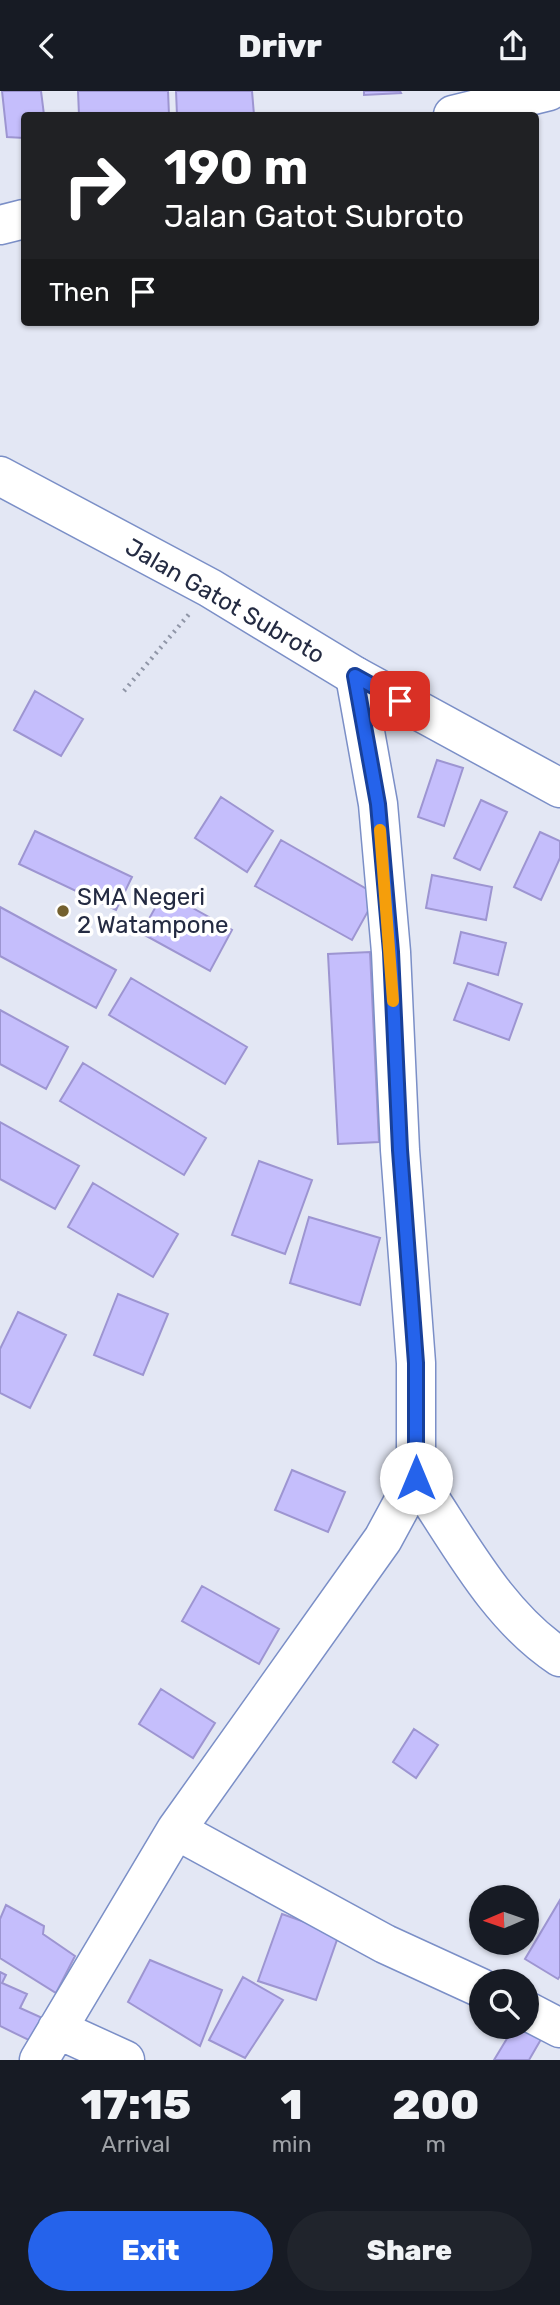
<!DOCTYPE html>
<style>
:root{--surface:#171b24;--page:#20242c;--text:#f1f3f6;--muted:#9ea1a6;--accent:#2563eb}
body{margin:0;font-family:Rubik,sans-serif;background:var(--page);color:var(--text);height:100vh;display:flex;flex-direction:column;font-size:26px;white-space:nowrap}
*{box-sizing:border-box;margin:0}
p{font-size:23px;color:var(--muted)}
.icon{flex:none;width:38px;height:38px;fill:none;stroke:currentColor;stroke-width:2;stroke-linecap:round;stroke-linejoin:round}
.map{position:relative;height:1969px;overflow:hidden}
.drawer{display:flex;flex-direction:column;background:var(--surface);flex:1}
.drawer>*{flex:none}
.banner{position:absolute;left:21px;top:21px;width:518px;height:214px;border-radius:7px;box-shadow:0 2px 5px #0004;background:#202124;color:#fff;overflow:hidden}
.needle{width:46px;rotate:268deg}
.fabs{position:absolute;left:469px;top:1794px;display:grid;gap:14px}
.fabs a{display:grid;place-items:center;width:70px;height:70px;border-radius:50%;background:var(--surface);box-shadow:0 2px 5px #0004;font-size:35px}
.pin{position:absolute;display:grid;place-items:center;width:60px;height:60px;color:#fff;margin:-30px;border-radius:14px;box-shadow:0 4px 10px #0006}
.me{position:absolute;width:77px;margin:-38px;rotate:0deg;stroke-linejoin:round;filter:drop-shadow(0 0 5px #0008)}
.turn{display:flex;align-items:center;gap:24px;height:147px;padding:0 28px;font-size:32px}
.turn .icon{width:91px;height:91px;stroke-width:2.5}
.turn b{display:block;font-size:49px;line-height:60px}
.then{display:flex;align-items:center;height:66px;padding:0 28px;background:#0003;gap:14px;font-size:26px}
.eta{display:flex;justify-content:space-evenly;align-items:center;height:119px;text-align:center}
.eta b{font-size:42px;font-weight:800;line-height:49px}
.button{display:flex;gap:14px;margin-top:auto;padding:14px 28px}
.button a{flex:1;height:80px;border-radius:42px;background:var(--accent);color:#fff;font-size:28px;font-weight:800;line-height:80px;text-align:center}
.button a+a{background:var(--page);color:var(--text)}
header{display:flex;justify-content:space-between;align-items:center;height:91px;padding:0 28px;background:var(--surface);font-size:32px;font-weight:800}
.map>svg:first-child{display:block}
.building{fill:#c5befc;stroke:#9d95d1;stroke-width:2}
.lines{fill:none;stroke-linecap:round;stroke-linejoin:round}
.minor-casing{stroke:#7b8fc7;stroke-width:41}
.major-casing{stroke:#7b8fc7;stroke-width:41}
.highway-casing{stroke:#7b8fc7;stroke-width:41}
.path{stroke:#9096a7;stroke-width:4.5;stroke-dasharray:2 5;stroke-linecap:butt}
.minor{stroke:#fff;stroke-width:38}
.major{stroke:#fff;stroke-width:38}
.highway{stroke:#fff;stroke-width:38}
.route-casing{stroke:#184099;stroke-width:18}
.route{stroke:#2563eb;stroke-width:12}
.slow{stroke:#f59e0b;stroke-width:12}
.poi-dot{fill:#73602f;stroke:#fff;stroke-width:2.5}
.labels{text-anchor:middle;stroke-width:7;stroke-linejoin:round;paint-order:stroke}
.street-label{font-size:24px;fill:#242b42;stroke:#fff}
.poi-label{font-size:24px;fill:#242b42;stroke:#fff;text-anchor:start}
</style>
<header><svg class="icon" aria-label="back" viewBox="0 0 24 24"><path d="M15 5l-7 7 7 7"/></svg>Drivr<svg class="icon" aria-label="share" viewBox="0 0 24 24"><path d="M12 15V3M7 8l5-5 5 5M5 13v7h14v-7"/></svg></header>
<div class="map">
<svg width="560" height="1969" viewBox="0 0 560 1969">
<rect width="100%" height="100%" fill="#e3e7f4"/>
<path class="building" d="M 2,0 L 41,0 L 44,24 L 24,24 L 24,47 L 7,46 Z
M 78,0 L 168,0 L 169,24 L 79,24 Z
M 176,0 L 252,0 L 254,24 L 177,24 Z
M 364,0 L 400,0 L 401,2 L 364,4 Z
M 35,600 L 83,628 L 61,665 L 14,639 Z
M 437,669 L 463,677 L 444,735 L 418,726 Z
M 221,706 L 273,740 L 247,781 L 195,747 Z
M 481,709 L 507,721 L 480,779 L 454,767 Z
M 35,740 L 132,786 L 116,819 L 19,773 Z
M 540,741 L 560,750 L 560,767 L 541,809 L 514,796 Z
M 281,749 L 377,804 L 352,849 L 255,795 Z
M 432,784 L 492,796 L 486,829 L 426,817 Z
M 164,801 L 232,839 L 210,880 L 141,842 Z
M 0,816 L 116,879 L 96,917 L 0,865 Z
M 461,841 L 506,852 L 498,884 L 454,872 Z
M 370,861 L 379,1051 L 338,1053 L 328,863 Z
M 131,887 L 247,956 L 225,993 L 109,924 Z
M 468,892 L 522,913 L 509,949 L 454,929 Z
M 0,919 L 68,956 L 46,998 L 0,973 Z
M 83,972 L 206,1047 L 184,1084 L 60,1010 Z
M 0,1031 L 79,1075 L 55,1118 L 0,1088 Z
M 259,1070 L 312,1089 L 285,1163 L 232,1144 Z
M 93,1092 L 178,1143 L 153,1186 L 68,1136 Z
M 309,1126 L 380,1147 L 360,1214 L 290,1192 Z
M 118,1203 L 168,1223 L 143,1284 L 94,1264 Z
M 18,1221 L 66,1244 L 30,1317 L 0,1302 L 0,1258 Z
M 292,1379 L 345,1401 L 328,1441 L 275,1419 Z
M 202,1495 L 279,1538 L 259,1573 L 182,1530 Z
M 161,1598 L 215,1632 L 193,1667 L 139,1633 Z
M 414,1638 L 438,1654 L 416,1687 L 393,1671 Z
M 560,1809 L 560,1885 L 558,1888 L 525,1868 Z
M 6,1814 L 44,1835 L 43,1843 L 75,1865 L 56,1902 L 0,1867 L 0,1828 Z
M 282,1823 L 339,1843 L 316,1909 L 258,1890 Z
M 150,1869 L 222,1899 L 200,1955 L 128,1911 Z
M 0,1881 L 6,1884 L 2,1892 L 27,1903 L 20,1917 L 49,1930 L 37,1953 L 0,1935 Z
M 243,1886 L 283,1909 L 245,1967 L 209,1949 Z
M 514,1936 L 547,1938 L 529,1969 L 494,1969 Z"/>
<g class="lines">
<defs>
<path id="minor" d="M 416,1387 C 458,1448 496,1524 560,1566
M 176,1739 L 385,1853 L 481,1897
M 527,1920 L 560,1937
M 57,1938 L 125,1969
M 39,1969 L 176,1739 L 383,1448 L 416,1387 L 416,1272 L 400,1059 L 391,861 L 378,713 L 355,585"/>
<path id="major" d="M 453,24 L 549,0
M 0,134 L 24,128"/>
<path id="highway" d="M 0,385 L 210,497 L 355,585 L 560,697"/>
</defs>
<use href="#minor" class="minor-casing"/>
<use href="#major" class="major-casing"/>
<use href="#highway" class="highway-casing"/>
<path class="path" d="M 124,600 L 190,522"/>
<use href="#minor" class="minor"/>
<use href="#major" class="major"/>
<use href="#highway" class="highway"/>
</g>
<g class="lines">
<defs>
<path id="route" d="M 400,610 L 355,585 L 378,713 L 391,861 L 400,1059 L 416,1272 L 416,1387"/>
</defs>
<use href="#route" class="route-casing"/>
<use href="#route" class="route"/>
<path class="slow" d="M 380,739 L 393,910"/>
</g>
<circle class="poi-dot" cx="63" cy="820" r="7"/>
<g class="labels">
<g class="street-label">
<text transform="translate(225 510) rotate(30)" y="8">Jalan Gatot Subroto</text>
</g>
<g class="poi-label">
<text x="77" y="814">SMA Negeri<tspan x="77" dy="28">2 Watampone</tspan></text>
</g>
</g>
</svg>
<div class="fabs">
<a><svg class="needle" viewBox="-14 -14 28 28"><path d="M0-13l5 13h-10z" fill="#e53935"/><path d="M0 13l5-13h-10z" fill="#9ea1a6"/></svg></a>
<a><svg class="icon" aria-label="search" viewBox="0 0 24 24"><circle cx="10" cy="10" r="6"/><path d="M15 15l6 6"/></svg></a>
</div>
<div class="pin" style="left:400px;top:610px;background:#d93025"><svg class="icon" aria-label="arrive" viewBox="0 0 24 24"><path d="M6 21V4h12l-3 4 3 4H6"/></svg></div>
<svg class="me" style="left:416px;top:1387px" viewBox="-20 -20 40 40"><circle r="19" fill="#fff"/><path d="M0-13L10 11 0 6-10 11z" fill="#2563eb"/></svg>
<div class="banner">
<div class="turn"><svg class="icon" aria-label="right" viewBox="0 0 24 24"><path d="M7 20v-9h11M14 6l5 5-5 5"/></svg><div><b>190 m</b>Jalan Gatot Subroto</div></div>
<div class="then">Then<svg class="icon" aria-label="arrive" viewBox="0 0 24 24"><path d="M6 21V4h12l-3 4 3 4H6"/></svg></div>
</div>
</div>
<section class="drawer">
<div class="eta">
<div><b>17:15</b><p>Arrival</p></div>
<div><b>1</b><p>min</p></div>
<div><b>200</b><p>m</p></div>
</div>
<div class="button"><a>Exit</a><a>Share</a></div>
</section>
